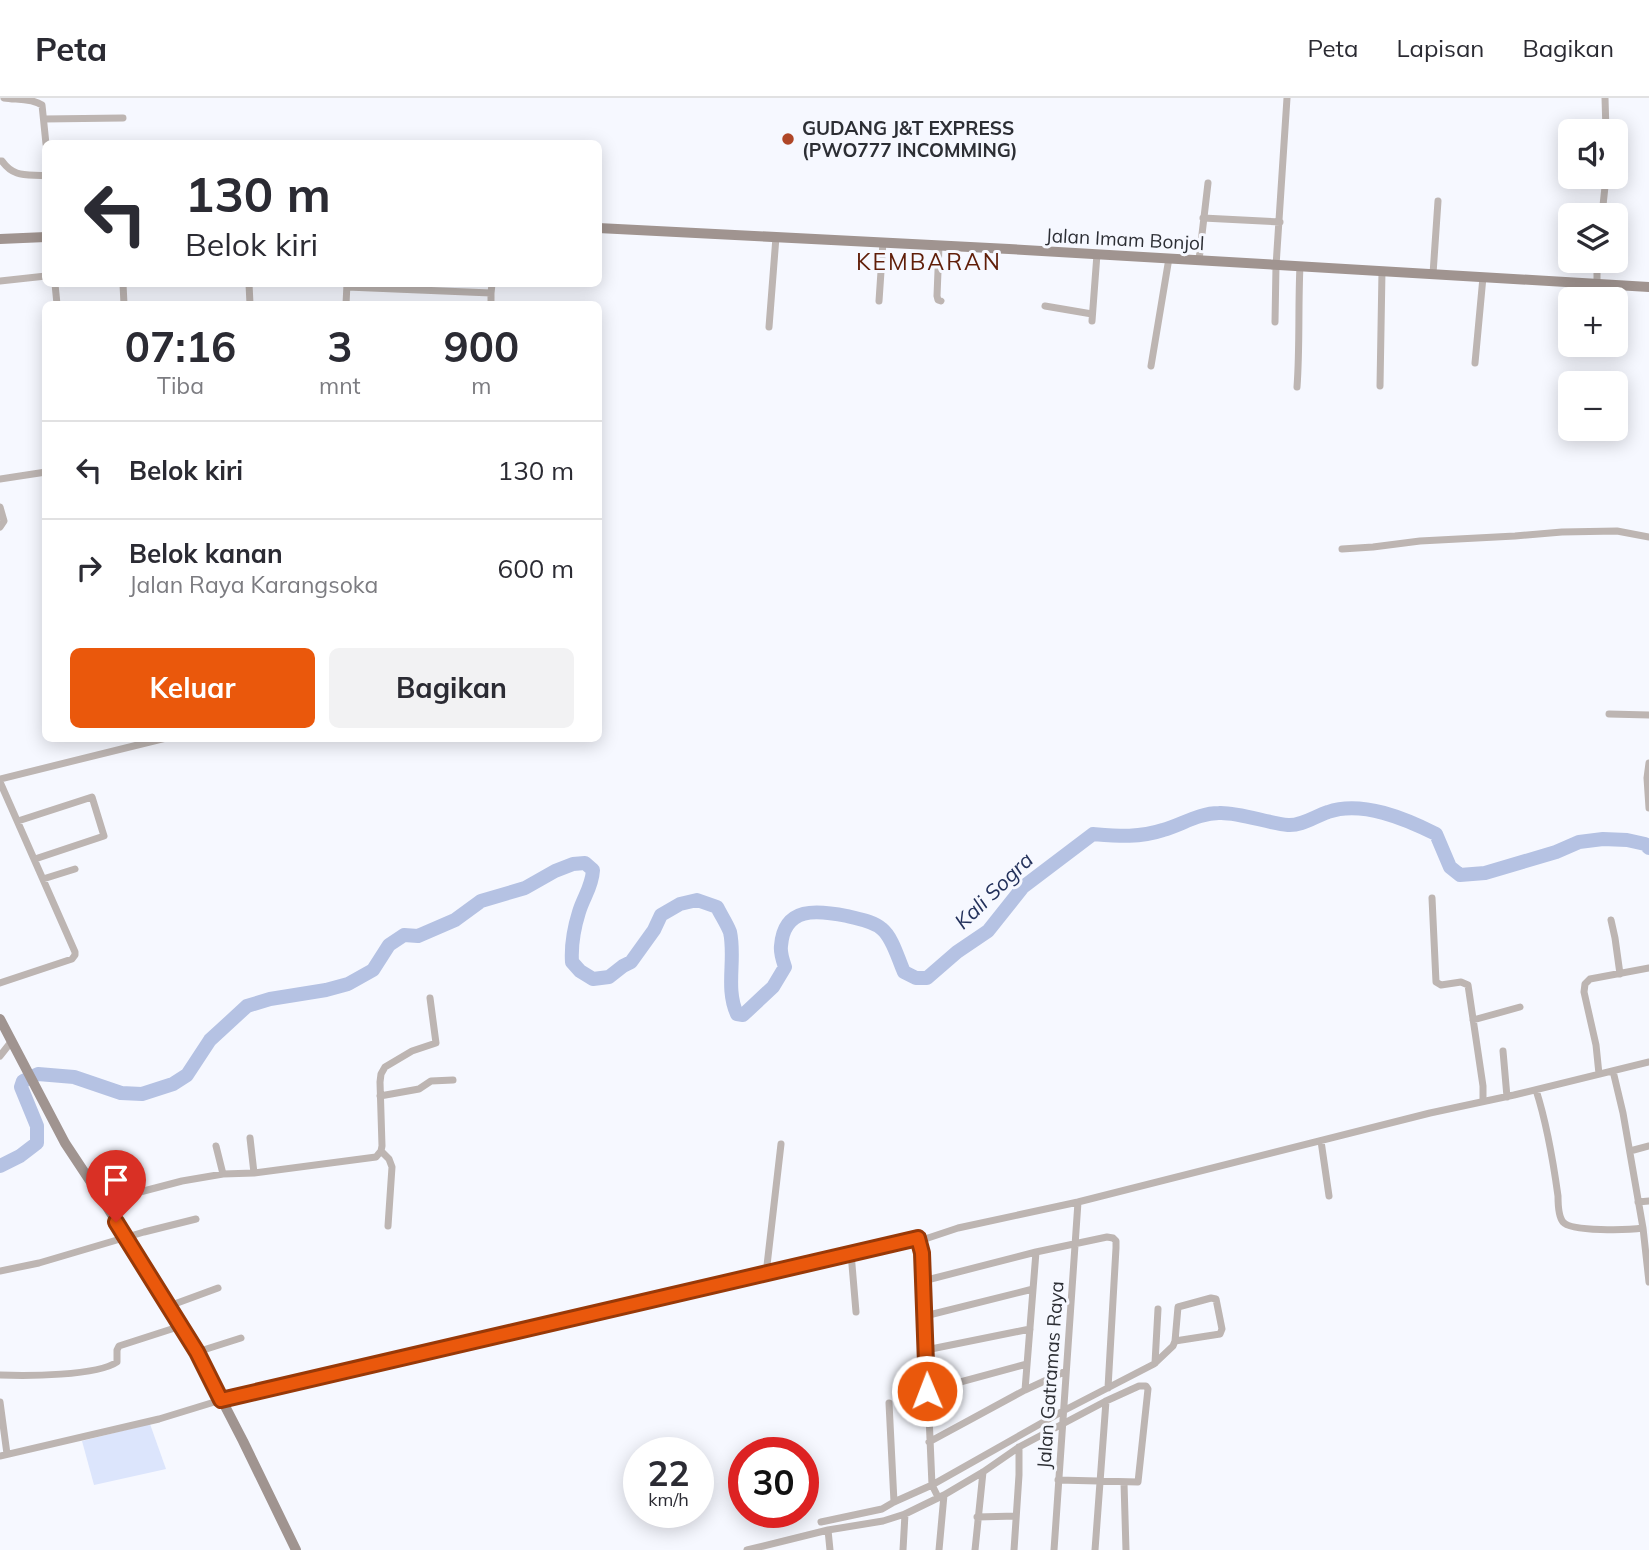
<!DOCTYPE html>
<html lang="id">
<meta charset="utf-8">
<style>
:root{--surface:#fff;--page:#f2f2f3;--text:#2b2b33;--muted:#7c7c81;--line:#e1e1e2;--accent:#ea580c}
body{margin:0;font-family:Mulish,sans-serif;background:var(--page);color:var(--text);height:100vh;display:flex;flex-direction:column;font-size:26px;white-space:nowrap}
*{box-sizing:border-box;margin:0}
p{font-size:23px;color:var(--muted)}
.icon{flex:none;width:38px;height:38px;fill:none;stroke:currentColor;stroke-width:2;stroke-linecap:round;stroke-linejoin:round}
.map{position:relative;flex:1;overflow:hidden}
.details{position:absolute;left:42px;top:203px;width:560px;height:441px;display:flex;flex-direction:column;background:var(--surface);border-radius:10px;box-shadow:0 4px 18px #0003}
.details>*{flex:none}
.top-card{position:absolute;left:42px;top:42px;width:560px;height:147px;border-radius:10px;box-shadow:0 4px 18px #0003;background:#fff;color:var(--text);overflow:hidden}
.controls{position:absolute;left:1558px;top:21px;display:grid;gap:14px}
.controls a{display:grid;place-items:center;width:70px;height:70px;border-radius:10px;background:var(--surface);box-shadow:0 4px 18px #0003;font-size:35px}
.speed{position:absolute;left:623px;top:1339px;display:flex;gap:14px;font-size:35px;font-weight:700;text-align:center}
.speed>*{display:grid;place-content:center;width:91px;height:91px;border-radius:50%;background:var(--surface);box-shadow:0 4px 18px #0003;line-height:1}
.speed small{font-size:18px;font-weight:400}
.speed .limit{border:10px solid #d22;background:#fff;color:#111}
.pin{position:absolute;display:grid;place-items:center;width:60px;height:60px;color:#fff;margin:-72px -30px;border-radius:50% 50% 50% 0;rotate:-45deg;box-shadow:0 0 7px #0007}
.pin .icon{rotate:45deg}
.me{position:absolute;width:77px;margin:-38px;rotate:359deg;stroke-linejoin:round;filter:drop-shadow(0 0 5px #0008)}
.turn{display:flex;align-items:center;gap:24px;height:147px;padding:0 28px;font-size:32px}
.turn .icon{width:91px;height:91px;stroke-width:2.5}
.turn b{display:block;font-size:49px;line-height:60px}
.eta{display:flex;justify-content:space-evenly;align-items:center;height:119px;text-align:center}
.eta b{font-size:42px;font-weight:700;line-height:49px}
.cta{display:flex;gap:14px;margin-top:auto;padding:14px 28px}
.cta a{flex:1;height:80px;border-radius:10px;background:var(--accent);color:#fff;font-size:28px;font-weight:700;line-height:80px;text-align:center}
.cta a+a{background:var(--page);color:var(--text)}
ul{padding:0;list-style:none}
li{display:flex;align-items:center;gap:21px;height:98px;padding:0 28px;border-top:2px solid var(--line)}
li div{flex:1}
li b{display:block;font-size:26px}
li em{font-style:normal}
header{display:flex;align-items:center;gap:42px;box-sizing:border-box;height:98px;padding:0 35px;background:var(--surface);border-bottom:2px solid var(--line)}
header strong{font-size:33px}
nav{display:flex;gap:38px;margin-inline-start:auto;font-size:24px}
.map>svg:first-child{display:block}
.green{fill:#dce5fc}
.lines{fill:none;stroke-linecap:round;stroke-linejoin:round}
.river{stroke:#b5c2e3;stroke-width:14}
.minor{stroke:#bdb5b2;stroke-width:7}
.secondary{stroke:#a09490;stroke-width:10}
.route-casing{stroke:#983908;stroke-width:18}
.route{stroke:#ea580c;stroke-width:12}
.poi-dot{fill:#af4627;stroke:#f6f8ff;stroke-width:2.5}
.labels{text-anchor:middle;stroke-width:6;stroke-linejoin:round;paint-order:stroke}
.poi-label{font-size:19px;font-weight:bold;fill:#2d2f35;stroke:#f6f8ff;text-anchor:start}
.street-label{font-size:19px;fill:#2d2f35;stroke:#f6f8ff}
.water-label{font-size:21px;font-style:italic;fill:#23315b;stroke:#f6f8ff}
.quarter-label{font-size:23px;letter-spacing:2px;fill:#601e09;stroke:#f6f8ff}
</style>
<header>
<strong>Peta</strong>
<nav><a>Peta</a><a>Lapisan</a><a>Bagikan</a></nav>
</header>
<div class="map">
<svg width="1649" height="1452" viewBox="0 0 1649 1452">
<rect width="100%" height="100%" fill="#f6f8ff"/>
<path class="green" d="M 150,1326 L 166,1371 L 94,1387 L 82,1343 Z"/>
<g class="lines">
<path class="river" d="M 0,1068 L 20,1058 L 37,1045 L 37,1028 L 21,989 L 23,983 L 38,976 L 74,979 L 121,995 L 142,996 L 173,986 L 187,977 L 210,942 L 247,908 L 270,901 L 326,892 L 348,886 L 373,872 L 389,847 L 404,837 L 418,838 L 455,822 L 481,803 L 525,790 L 555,773 L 573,766 L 585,765 L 593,772 C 592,789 584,798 579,814 C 574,830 571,848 572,864 L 580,873 L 593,881 L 609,879 L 623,868 L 631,864 L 654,832 L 661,817 L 680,806 L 697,802 L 717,809 C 721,817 727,826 730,834 C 736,861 725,890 737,916 L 743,917 L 773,889 L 785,869 C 783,863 780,855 781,848 C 784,808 817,812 847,818 C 858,821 873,823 882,831 C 893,840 898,861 904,874 L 916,880 L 927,880 L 957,854 L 988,833 L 1023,789 L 1093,736 C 1118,738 1139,740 1163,732 C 1181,727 1199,715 1219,715 C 1239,714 1267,725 1288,727 C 1302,728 1315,718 1328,714 C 1362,702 1406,721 1436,736 L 1450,769 L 1460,777 L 1485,775 L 1556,754 L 1579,744 L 1603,741 L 1627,742 L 1645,746 L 1649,750"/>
<path class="minor" d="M 4,0 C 16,2 31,0 42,7 L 46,46
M 1605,0 L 1606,33
M 44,21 L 123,20
M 0,63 L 2,63 C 14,80 27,76 46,78
M 1602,117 L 1606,79
M 1203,120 L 1280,124
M 939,148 L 937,198 L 938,202 L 941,203
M 1199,162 L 1208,85
M 1597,163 L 1597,185
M 1433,176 L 1438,103
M 0,183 L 46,178
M 55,186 L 57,206
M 123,186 L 124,206
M 249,186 L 250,206
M 347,189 L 491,195 L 492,186
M 491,195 L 491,206
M 879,203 L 883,144
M 346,206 L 347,186
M 1045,208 L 1092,216
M 1092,223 L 1097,156
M 1275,224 L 1276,168 L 1287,0
M 769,229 L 776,139
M 1475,265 L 1483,179
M 1151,268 L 1169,160
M 1380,288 L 1382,173
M 1297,289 C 1300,248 1298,208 1300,168
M 0,381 L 46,374
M 0,409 L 4,423 L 0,429
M 1342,451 L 1373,449 L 1420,443 L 1515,438 L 1562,434 L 1617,433 L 1649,439
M 1609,616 L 1649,617
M 1649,665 L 1647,680 L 1649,710
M 0,681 L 166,640
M 0,684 L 75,854 L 75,857 L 72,861 L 0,885
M 18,723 L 92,699 L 104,738 L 35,761
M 43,781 L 75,771
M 1432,800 L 1436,884 L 1441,887 L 1461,884 L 1468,887 L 1483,988 L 1483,1003
M 1611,822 L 1615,840 L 1620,876
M 1473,922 L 1520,909
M 1503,953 L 1507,999
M 0,958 L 11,944
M 1599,976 L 1596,947 L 1584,894 L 1585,886 L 1590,881 L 1649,870
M 1536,992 C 1547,1026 1553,1062 1558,1098 C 1558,1105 1558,1118 1563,1124 C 1571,1134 1629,1132 1643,1130 L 1623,1015 L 1613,973
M 380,998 L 419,991 L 431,983 L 453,982
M 250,1040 L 254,1075
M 1321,1043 L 1329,1098
M 216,1048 L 223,1076
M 381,1053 L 389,1061 L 392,1069 L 388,1128
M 1630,1053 L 1649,1048
M 1638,1104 L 1649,1103
M 106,1107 L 117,1100 L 182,1083 L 223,1076 L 254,1075 L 376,1059 L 381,1053 L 382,1048 L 380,984 L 381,976 L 385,969 L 412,953 L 436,945 L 430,900
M 1643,1130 L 1649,1184
M 918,1140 L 922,1155 L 932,1387 L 938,1399
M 851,1155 L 856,1214
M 0,1173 L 39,1165 L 144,1134 L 196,1121
M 766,1176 L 781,1046
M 923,1183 L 1036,1154 L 1107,1139 L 1113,1140 L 1116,1143 L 1116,1150 L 1108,1290
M 169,1208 L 218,1190
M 925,1218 L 1033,1191
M 926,1252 L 1030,1231
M 197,1254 L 241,1240
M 1155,1265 L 1158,1211
M 0,1277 C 26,1278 97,1278 117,1264 L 117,1252 L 119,1248 L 181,1228
M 1025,1292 L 1036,1154
M 927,1293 L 1027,1266
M 0,1304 L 7,1356
M 889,1305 L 894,1404
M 929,1344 L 1025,1292 L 1066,1273
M 0,1358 L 159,1321 L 221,1302 L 264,1291 L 604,1214 L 851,1155 L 928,1140 L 958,1130 L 1078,1104 L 1430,1015 L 1514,997 L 1649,964
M 1124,1385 L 1126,1452
M 977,1419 L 1016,1418
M 821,1424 L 882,1411 L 894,1404 L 932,1387 L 1063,1313 L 1154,1266 L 1173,1248 L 1175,1243 L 1178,1209 L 1211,1200 L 1216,1201 L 1222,1231 L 1220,1236 L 1175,1243
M 828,1432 L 830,1452
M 747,1452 L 828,1432 L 883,1423 L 905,1416 L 944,1397 L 983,1374 L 1019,1349 L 1106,1303 L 1139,1288 L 1146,1288 L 1148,1291 L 1138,1384 L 1058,1382
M 903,1452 L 905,1416
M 939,1452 L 944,1397
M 975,1452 L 983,1374
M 1014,1452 L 1019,1377 L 1019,1349
M 1054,1452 L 1078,1104
M 1095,1452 L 1106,1303"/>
<path class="secondary" d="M 598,130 L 1009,151 L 1649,189
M 0,141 L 46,139
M 0,921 L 65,1045 L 106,1107 L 197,1254 L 243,1343 L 296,1452"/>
</g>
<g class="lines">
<defs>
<path id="route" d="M 116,1124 L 197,1254 L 221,1302 L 918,1140 L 922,1155 L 927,1293"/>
</defs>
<use href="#route" class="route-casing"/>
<use href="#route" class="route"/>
</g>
<circle class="poi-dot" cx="788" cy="41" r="7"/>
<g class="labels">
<g class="poi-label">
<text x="802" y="37">GUDANG J&amp;T EXPRESS<tspan x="802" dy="22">(PWO777 INCOMMING)</tspan></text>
</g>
<g class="street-label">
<text transform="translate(1125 141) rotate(3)" y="7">Jalan Imam Bonjol</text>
<text transform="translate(1050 1277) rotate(-86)" y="7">Jalan Gatramas Raya</text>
</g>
<g class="water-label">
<text transform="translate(994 793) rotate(-44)" y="7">Kali Sogra</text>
</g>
<g class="quarter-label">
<text x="929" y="172">KEMBARAN</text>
</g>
</g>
</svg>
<div class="controls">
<a><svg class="icon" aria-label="sound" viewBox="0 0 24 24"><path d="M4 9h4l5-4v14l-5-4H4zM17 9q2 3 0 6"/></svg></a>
<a><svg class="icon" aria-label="layers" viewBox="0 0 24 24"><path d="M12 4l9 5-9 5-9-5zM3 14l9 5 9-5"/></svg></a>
<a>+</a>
<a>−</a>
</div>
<div class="speed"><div>22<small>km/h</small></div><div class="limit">30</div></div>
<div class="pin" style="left:116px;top:1124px;background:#d93025"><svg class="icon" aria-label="arrive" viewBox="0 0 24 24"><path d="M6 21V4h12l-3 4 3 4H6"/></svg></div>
<svg class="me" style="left:927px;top:1293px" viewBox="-20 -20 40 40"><circle r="17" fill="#ea580c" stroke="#fff" stroke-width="3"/><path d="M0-11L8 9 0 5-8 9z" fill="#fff"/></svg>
<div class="top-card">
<div class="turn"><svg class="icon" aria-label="left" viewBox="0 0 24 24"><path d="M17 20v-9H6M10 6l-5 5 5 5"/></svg><div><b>130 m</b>Belok kiri</div></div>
</div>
<section class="details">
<div class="eta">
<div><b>07:16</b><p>Tiba</p></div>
<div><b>3</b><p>mnt</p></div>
<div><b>900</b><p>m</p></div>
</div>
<ul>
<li><svg class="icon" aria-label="left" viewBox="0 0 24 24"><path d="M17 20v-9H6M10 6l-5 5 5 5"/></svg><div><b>Belok kiri</b></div><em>130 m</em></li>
<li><svg class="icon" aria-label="right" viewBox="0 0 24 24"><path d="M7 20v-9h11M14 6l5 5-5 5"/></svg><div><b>Belok kanan</b><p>Jalan Raya Karangsoka</p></div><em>600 m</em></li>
</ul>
<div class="cta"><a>Keluar</a><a>Bagikan</a></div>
</section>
</div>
